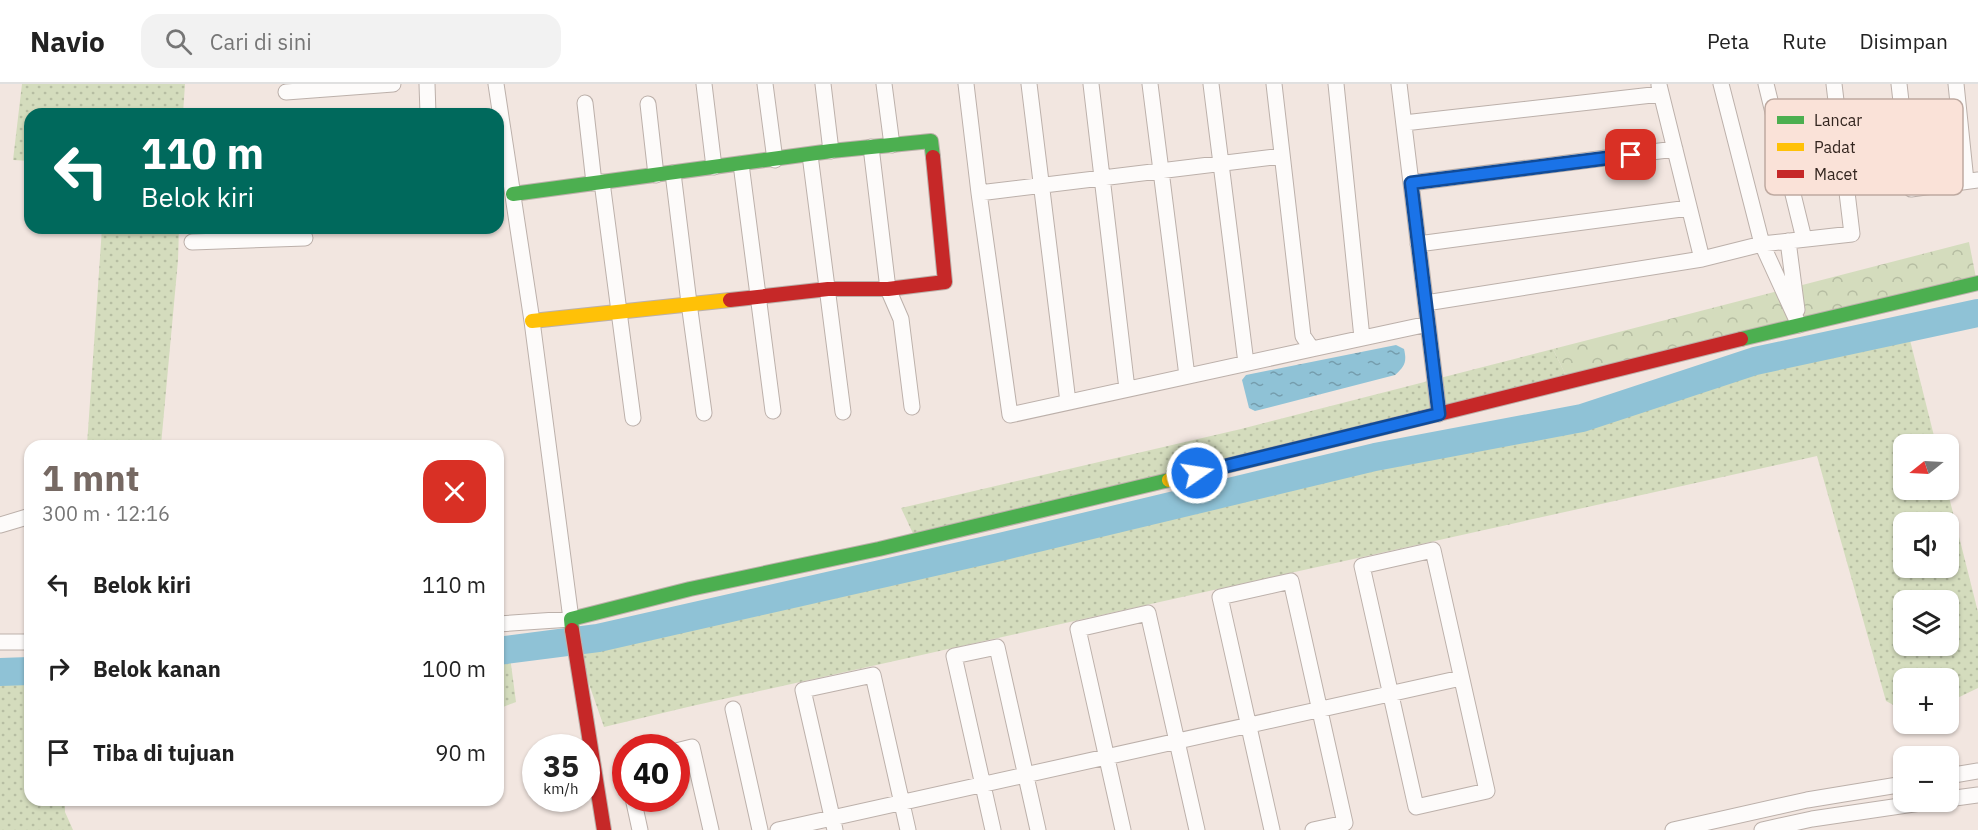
<!DOCTYPE html>
<html lang="id">
<meta charset="utf-8">
<style>
:root{--surface:#fff;--page:#f2f2f2;--text:#222;--muted:#767676;--line:#e0e0e0;--accent:#766963}
body{margin:0;font-family:"IBM Plex Sans",sans-serif;background:var(--page);color:var(--text);height:100vh;display:flex;flex-direction:column;font-size:22px;white-space:nowrap}
*{box-sizing:border-box;margin:0}
p{font-size:20px;color:var(--muted)}
.icon{flex:none;width:33px;height:33px;fill:none;stroke:currentColor;stroke-width:2;stroke-linecap:round;stroke-linejoin:round}
.map{position:relative;flex:1;overflow:hidden}
.drawer{position:absolute;left:24px;top:356px;width:480px;height:366px;display:flex;flex-direction:column;background:var(--surface);border-radius:18px;box-shadow:0 2px 4px #0004}
.drawer>*{flex:none}
.banner{position:absolute;left:24px;top:24px;width:480px;height:126px;border-radius:18px;box-shadow:0 2px 4px #0004;background:#00695c;color:#fff;overflow:hidden}
.needle{width:39px;rotate:252deg}
.fabs{position:absolute;left:1893px;top:350px;display:grid;gap:12px}
.fabs a{display:grid;place-items:center;width:66px;height:66px;border-radius:12px;background:var(--surface);box-shadow:0 2px 4px #0004;font-size:30px}
.speed{position:absolute;left:522px;top:650px;display:flex;gap:12px;font-size:30px;font-weight:700;text-align:center}
.speed>*{display:grid;place-content:center;width:78px;height:78px;border-radius:50%;background:var(--surface);box-shadow:0 2px 4px #0004;line-height:1}
.speed small{font-size:15px;font-weight:400}
.speed .limit{border:9px solid #d22;background:#fff;color:#111}
.pin{position:absolute;display:grid;place-items:center;width:51px;height:51px;color:#fff;margin:-26px;border-radius:12px;box-shadow:0 3px 9px #0006}
.me{position:absolute;width:66px;margin:-33px;rotate:77deg;stroke-linejoin:round;filter:drop-shadow(0 0 4px #0008)}
.turn{display:flex;align-items:center;gap:21px;height:126px;padding:0 18px;font-size:27px}
.turn .icon{width:78px;height:78px;stroke-width:2.5}
.turn b{display:block;font-size:42px;line-height:51px}
.round{display:grid;place-items:center;flex:none;width:63px;height:63px;border-radius:18px;background:var(--page)}
.headline{display:flex;align-items:center;justify-content:space-between;height:102px;padding:0 18px}
h1{font-size:36px;font-weight:700;line-height:45px;color:var(--accent)}
ul{padding:0;list-style:none}
li{display:flex;align-items:center;gap:18px;height:84px;padding:0 18px}
li div{flex:1}
li b{display:block;font-size:22px}
li em{font-style:normal}
header{display:flex;align-items:center;gap:36px;box-sizing:border-box;height:84px;padding:0 30px;background:var(--surface);border-bottom:2px solid var(--line)}
header strong{font-size:28px}
nav{display:flex;gap:33px;margin-inline-start:auto;font-size:21px}
.search{width:420px;height:54px;background:var(--page);display:flex;align-items:center;gap:15px;box-sizing:border-box;padding:0 21px;border-radius:18px;color:var(--muted);font-size:22px}
.map>svg:first-child{display:block}
.grass{fill:url(#grass-dots);fill-rule:evenodd}
.forest{fill:url(#forest-crowns)}
.water{fill:url(#water-ripples)}
.lines{fill:none;stroke-linecap:round;stroke-linejoin:round}
.river{stroke:#8fc2d6;stroke-width:28}
.street-casing{stroke:#bcb0aa;stroke-width:17}
.fast-casing{stroke:#bcb0aa;stroke-width:16}
.slow-casing{stroke:#bcb0aa;stroke-width:16}
.jam-casing{stroke:#bcb0aa;stroke-width:16}
.street{stroke:#fdfbfa;stroke-width:15}
.fast{stroke:#4caf50;stroke-width:14}
.slow{stroke:#ffc107;stroke-width:14}
.jam{stroke:#c62828;stroke-width:14}
.route-casing{stroke:#114b97;stroke-width:15}
.route{stroke:#1a73e8;stroke-width:10}
.key{fill:#fae2d8;stroke:#bea9a0;stroke-width:1.5}
.key-label{font-size:16px;fill:#33251f}
</style>
<header>
<strong>Navio</strong>
<div class="search"><svg class="icon" aria-label="search" viewBox="0 0 24 24"><circle cx="10" cy="10" r="6"/><path d="M15 15l6 6"/></svg>Cari di sini</div>
<nav><a>Peta</a><a>Rute</a><a>Disimpan</a></nav>
</header>
<div class="map">
<svg width="1978" height="746" viewBox="0 0 1978 746">
<defs>
<pattern id="grass-dots" width="8" height="8" patternUnits="userSpaceOnUse" patternTransform="scale(1.5)"><rect width="8" height="8" fill="#d4dcbd"/><path d="M2 2h.1M6 6h.1" fill="none" stroke="#b6bda2" stroke-width="1.8" stroke-linecap="round"/></pattern>
<pattern id="forest-crowns" width="20" height="18" patternUnits="userSpaceOnUse" patternTransform="scale(1.5)"><rect width="20" height="18" fill="#d4dcbd"/><path d="M2 6a3 3 0 1 1 6 0M12 15a3 3 0 1 1 6 0" fill="none" stroke="#b6bda2"/></pattern>
<pattern id="water-ripples" width="26" height="14" patternUnits="userSpaceOnUse" patternTransform="scale(1.5)"><rect width="26" height="14" fill="#8fc2d6"/><path d="M2 4q2-2 4 0t4 0M15 11q2-2 4 0t4 0" fill="none" stroke="#759dad"/></pattern>
</defs>
<rect width="100%" height="100%" fill="#f2e6e0"/>
<path class="grass" d="M 22,0 L 185,0 L 183,30 L 30,30 L 30,77 L 13,76 Z
M 102,144 L 179,144 L 178,176 L 161,361 L 87,361 Z
M 1907,244 L 1936,360 L 1904,360 L 1904,405 L 1947,405 L 1978,528 L 1978,604 L 1949,618 L 1948,594 L 1904,594 L 1903,626 L 1886,617 L 1817,372 L 692,622 L 604,643 L 574,557 L 598,554 L 931,479 L 1375,373 L 1587,333 L 1755,277 ZM 1904,438 L 1948,438 L 1948,483 L 1904,483 ZM 1904,516 L 1948,516 L 1948,561 L 1904,561 Z
M 1553,265 L 1569,298 L 917,458 L 901,424 L 1241,345 Z
M 509,565 L 516,618 L 498,625 L 498,567 Z
M 30,587 L 30,716 L 65,716 L 65,728 L 73,746 L 0,746 L 0,588 Z"/>
<path class="forest" d="M 1969,158 L 1977,199 L 1569,298 L 1553,265 Z"/>
<path class="water" d="M 1396,261 L 1404,265 C 1407,278 1405,282 1395,291 L 1255,327 L 1249,324 L 1242,296 L 1246,291 Z"/>
<g class="lines">
<path class="river" d="M 498,567 L 598,554 L 1000,463 L 1375,373 L 1582,334 L 1755,277 L 1978,229
M 0,588 L 30,587"/>
<defs>
<path id="street" d="M 427,0 L 428,30
M 496,0 L 532,237 L 571,535 L 498,540
M 704,0 L 714,83
M 765,0 L 775,76
M 823,0 L 831,67
M 884,0 L 892,61
M 966,0 L 979,109 L 1010,331 L 1312,265
M 1029,0 L 1068,318
M 1091,0 L 1127,305
M 1150,0 L 1187,292
M 1211,0 L 1246,279
M 1274,0 L 1303,252 L 1312,265 L 1428,240
M 1336,0 L 1362,254
M 1399,0 L 1439,330
M 1721,0 L 1762,160 L 1799,241
M 1766,0 L 1804,155
M 1899,0 L 1911,105 L 1978,96
M 1956,0 L 1966,97
M 1659,1 L 1702,175
M 286,8 L 393,0
M 585,19 L 594,99
M 648,20 L 656,91
M 1404,39 L 1661,10
M 871,63 L 888,205 L 901,235 L 912,323
M 810,71 L 843,328
M 741,80 L 773,327
M 673,89 L 689,219 L 704,329
M 602,98 L 633,334
M 1411,99 L 1675,65
M 979,109 L 1282,72
M 1788,157 L 1797,226
M 192,158 L 305,154
M 1418,160 L 1689,124
M 1426,219 L 1702,175 L 1762,160 L 1852,150 L 1834,0
M 0,441 L 27,433
M 1433,466 L 1487,707 L 1416,723 L 1362,482 Z
M 0,558 L 30,558
M 733,625 L 760,746
M 676,667 L 692,663 L 711,746
M 626,678 L 626,680
M 1948,692 L 1978,687
M 633,714 L 640,746
M 1948,715 L 1978,711
M 778,746 L 1461,594
M 835,746 L 803,606 L 873,591 L 908,746
M 993,746 L 954,572 L 997,563 L 1038,746
M 1123,746 L 1078,545 L 1148,529 L 1197,746
M 1272,746 L 1220,513 L 1291,497 L 1345,739 L 1313,746
M 1673,746 L 1807,716 L 1904,700
M 1762,746 L 1812,735 L 1934,717"/>
<path id="fast" d="M 513,110 L 831,67 L 931,57 L 933,73
M 1741,255 L 1978,199
M 572,546 L 571,535 L 690,505 L 879,465 L 1169,396"/>
<path id="slow" d="M 532,237 L 730,216
M 1169,396 L 1394,341"/>
<path id="jam" d="M 730,216 L 828,205 L 888,205 L 945,198 L 933,73
M 1394,341 L 1741,255
M 572,546 L 604,746"/>
</defs>
<use href="#street" class="street-casing"/>
<use href="#fast" class="fast-casing"/>
<use href="#slow" class="slow-casing"/>
<use href="#jam" class="jam-casing"/>
<use href="#street" class="street"/>
<use href="#fast" class="fast"/>
<use href="#slow" class="slow"/>
<use href="#jam" class="jam"/>
</g>
<g class="lines">
<defs>
<path id="route" d="M 1197,389 L 1439,330 L 1411,99 L 1631,71"/>
</defs>
<use href="#route" class="route-casing"/>
<use href="#route" class="route"/>
</g>
<rect x="1765" y="15" width="198" height="96" rx="9" class="key"/>
<rect x="1777" y="32" width="27" height="8" fill="#4caf50"/>
<rect x="1777" y="59" width="27" height="8" fill="#ffc107"/>
<rect x="1777" y="86" width="27" height="8" fill="#c62828"/>
<g class="key-label">
<text x="1814" y="42">Lancar</text>
<text x="1814" y="69">Padat</text>
<text x="1814" y="96">Macet</text>
</g>
</svg>
<div class="fabs">
<a><svg class="needle" viewBox="-14 -14 28 28"><path d="M0-13l5 13h-10z" fill="#e53935"/><path d="M0 13l5-13h-10z" fill="#767676"/></svg></a>
<a><svg class="icon" aria-label="sound" viewBox="0 0 24 24"><path d="M4 9h4l5-4v14l-5-4H4zM17 9q2 3 0 6"/></svg></a>
<a><svg class="icon" aria-label="layers" viewBox="0 0 24 24"><path d="M12 4l9 5-9 5-9-5zM3 14l9 5 9-5"/></svg></a>
<a>+</a>
<a>−</a>
</div>
<div class="speed"><div>35<small>km/h</small></div><div class="limit">40</div></div>
<div class="pin" style="left:1631px;top:71px;background:#d93025"><svg class="icon" aria-label="arrive" viewBox="0 0 24 24"><path d="M6 21V4h12l-3 4 3 4H6"/></svg></div>
<svg class="me" style="left:1197px;top:389px" viewBox="-20 -20 40 40"><circle r="17" fill="#1a73e8" stroke="#fff" stroke-width="3"/><path d="M0-11L8 9 0 5-8 9z" fill="#fff"/></svg>
<div class="banner">
<div class="turn"><svg class="icon" aria-label="left" viewBox="0 0 24 24"><path d="M17 20v-9H6M10 6l-5 5 5 5"/></svg><div><b>110 m</b>Belok kiri</div></div>
</div>
<section class="drawer">
<div class="headline"><div><h1>1 mnt</h1><p>300 m · 12:16</p></div><a class="round" style="background:#d93025;color:#fff"><svg class="icon" aria-label="close" viewBox="0 0 24 24"><path d="M6 6l12 12M18 6L6 18"/></svg></a></div>
<ul>
<li><svg class="icon" aria-label="left" viewBox="0 0 24 24"><path d="M17 20v-9H6M10 6l-5 5 5 5"/></svg><div><b>Belok kiri</b></div><em>110 m</em></li>
<li><svg class="icon" aria-label="right" viewBox="0 0 24 24"><path d="M7 20v-9h11M14 6l5 5-5 5"/></svg><div><b>Belok kanan</b></div><em>100 m</em></li>
<li><svg class="icon" aria-label="arrive" viewBox="0 0 24 24"><path d="M6 21V4h12l-3 4 3 4H6"/></svg><div><b>Tiba di tujuan</b></div><em>90 m</em></li>
</ul>
</section>
</div>
